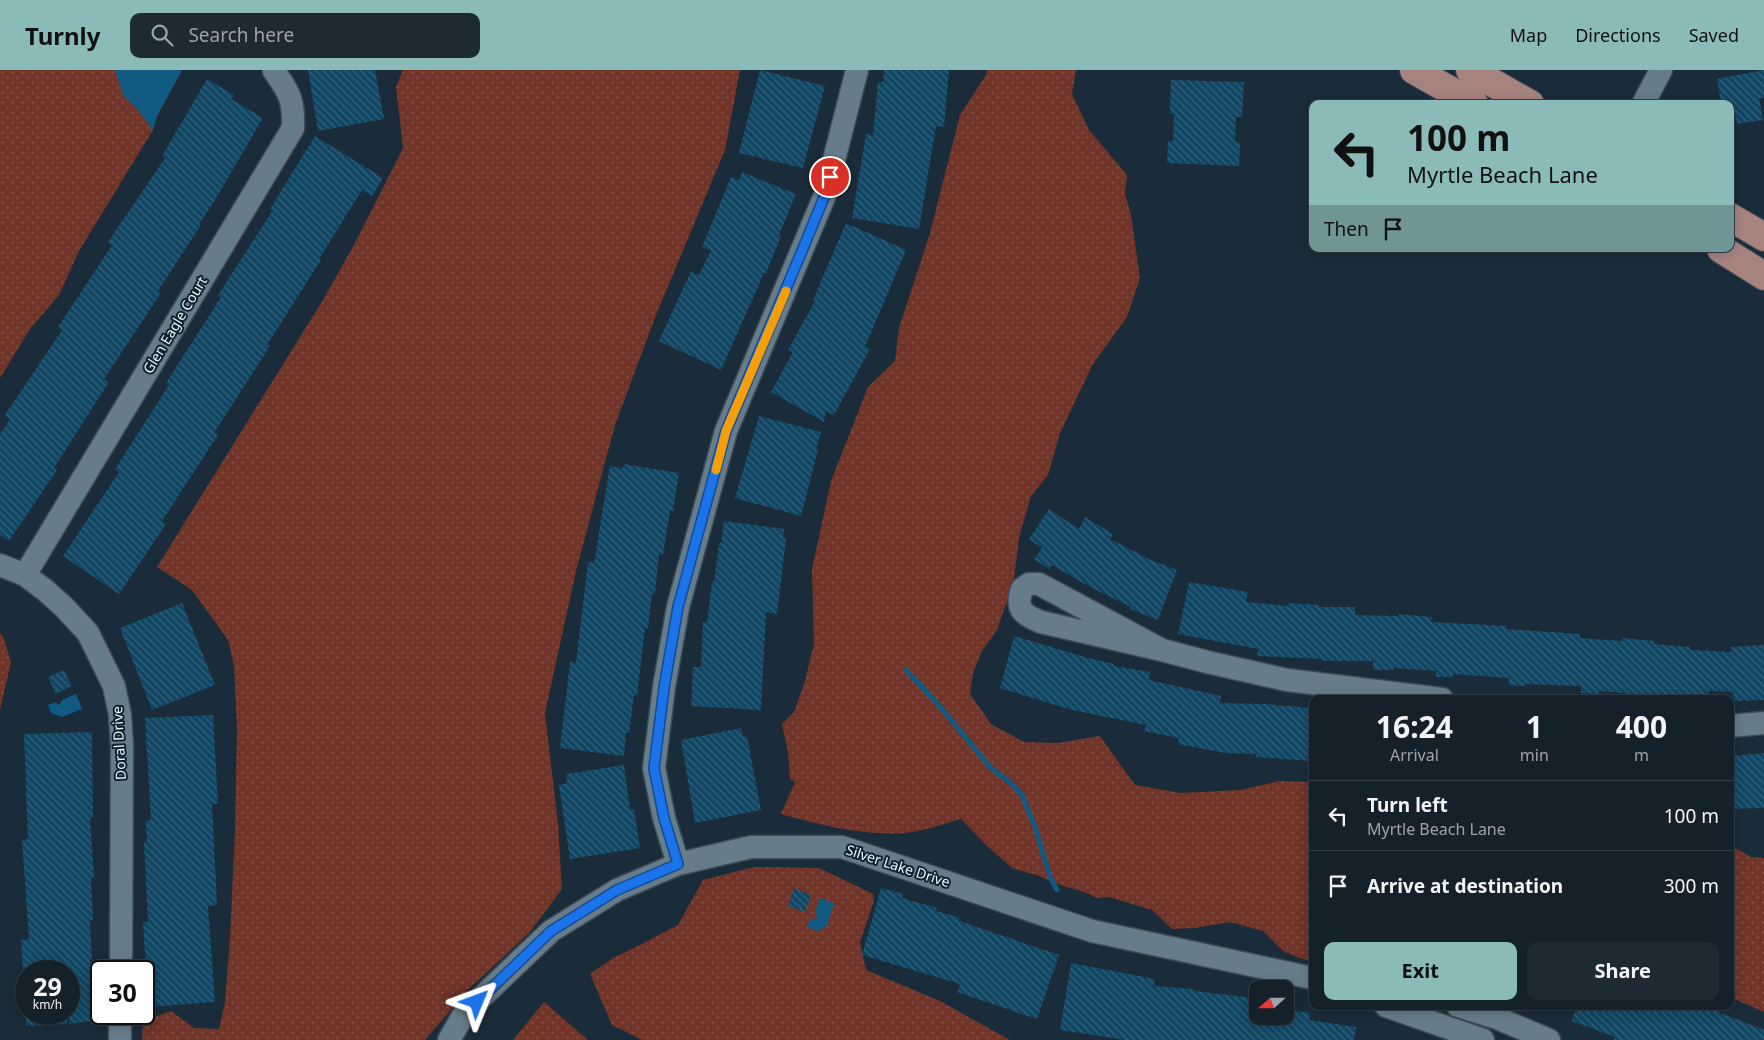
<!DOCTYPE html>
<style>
:root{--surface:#14212b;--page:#1d2933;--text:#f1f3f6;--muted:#9da3a9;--line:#333e47;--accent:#8bbbb9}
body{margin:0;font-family:"Noto Sans",sans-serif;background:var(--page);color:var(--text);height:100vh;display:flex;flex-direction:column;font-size:19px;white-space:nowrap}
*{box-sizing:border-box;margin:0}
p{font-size:16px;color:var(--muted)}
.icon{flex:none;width:28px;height:28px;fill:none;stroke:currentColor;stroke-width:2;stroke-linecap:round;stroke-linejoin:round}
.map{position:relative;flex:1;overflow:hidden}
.drawer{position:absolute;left:1309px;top:625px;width:425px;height:315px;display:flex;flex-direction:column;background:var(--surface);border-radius:10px;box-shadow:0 2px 12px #0003,0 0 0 1px var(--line)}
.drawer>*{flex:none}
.guide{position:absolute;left:1309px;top:30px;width:425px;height:152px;border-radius:10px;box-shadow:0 2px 12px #0003,0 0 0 1px var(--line);background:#8bbbb9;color:#111;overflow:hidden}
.needle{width:32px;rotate:249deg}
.buttons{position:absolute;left:1249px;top:910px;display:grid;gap:10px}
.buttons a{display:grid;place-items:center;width:45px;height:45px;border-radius:10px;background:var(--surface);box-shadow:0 2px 12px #0003,0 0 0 1px var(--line);font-size:25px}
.speed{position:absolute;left:15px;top:890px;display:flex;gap:10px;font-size:25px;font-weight:700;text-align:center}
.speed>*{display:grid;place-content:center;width:65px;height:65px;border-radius:50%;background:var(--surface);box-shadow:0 2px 12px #0003,0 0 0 1px var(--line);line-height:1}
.speed small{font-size:12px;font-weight:400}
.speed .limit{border:2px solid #111;border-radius:8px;background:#fff;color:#111}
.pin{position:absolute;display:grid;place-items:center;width:42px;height:42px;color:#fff;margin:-21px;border:2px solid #fff;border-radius:50%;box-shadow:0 1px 5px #0007}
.me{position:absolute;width:55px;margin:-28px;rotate:46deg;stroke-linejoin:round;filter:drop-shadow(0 0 4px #0008)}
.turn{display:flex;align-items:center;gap:18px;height:105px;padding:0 15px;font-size:22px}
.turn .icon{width:65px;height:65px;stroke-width:2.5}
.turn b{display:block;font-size:35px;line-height:42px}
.then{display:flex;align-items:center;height:48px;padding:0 15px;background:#0003;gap:10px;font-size:19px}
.eta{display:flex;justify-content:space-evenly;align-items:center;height:85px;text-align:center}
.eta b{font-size:30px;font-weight:700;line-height:35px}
.cta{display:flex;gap:10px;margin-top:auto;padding:10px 15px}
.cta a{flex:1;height:58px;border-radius:10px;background:var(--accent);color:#111;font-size:20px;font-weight:700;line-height:58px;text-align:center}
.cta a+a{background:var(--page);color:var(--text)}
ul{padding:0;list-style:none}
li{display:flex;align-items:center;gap:15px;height:70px;padding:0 15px;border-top:1px solid var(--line)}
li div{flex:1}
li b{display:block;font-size:19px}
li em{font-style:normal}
header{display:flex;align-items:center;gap:30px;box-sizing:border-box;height:70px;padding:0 25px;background:var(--accent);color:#111}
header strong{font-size:24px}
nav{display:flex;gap:28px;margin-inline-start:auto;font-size:18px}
.search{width:350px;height:45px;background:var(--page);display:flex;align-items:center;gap:12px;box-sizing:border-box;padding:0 18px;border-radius:10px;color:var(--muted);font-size:19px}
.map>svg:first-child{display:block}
.grass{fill:url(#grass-dots)}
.water{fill:#105a82}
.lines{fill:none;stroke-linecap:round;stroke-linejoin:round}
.stream{stroke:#105a82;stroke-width:5}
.building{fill:url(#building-back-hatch)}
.minor-casing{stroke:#3b4a55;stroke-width:25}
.major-casing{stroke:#3b4a55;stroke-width:30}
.minor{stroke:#677c8a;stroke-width:22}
.major{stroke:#a78380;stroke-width:28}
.route-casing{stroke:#114b97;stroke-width:12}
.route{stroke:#1a73e8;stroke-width:9}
.slow{stroke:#f59e0b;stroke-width:9}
.labels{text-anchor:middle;stroke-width:4;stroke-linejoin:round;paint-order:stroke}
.street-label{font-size:14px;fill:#eaf6fe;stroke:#10232f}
</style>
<header>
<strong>Turnly</strong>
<div class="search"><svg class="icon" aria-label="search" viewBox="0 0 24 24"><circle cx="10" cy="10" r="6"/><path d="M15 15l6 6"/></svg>Search here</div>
<nav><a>Map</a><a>Directions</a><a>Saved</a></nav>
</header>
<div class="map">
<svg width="1764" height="970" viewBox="0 0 1764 970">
<defs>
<pattern id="grass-dots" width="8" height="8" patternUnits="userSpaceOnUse" patternTransform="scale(1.25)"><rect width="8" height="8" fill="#703429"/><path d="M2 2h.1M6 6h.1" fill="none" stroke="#855249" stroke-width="1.8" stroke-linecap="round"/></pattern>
<pattern id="building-back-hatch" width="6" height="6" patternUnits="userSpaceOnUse" patternTransform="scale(1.25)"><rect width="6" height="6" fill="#104664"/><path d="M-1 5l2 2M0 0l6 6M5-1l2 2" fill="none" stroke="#33617b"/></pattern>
</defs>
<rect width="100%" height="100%" fill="#1a2c39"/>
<path class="grass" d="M 0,0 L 182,0 L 157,46 L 153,60 L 79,181 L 59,225 L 30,259 L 0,308 Z
M 403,0 L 740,0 L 725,80 L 656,245 L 615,355 L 576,501 L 545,643 L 558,754 L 562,819 L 530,862 L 468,920 L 425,970 L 142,970 L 143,951 L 171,941 L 194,958 L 219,959 L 225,932 L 230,868 L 235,758 L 237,660 L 234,596 L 228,570 L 192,520 L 157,497 L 323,230 L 355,173 L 403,78 L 396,17 Z
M 987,0 L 1076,0 L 1072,24 L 1089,60 L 1127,105 L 1125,123 L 1131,145 L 1140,208 L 1127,247 L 1093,294 L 1060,363 L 1048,405 L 1031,426 L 1019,467 L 1014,509 L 1006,534 L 997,560 L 982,581 L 973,603 L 970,624 L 991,654 L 1024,672 L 1058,673 L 1100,666 L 1135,715 L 1181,723 L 1241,720 L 1279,711 L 1312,712 L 1312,891 L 1302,889 L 1283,881 L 1263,861 L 1230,852 L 1195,858 L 1172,859 L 1152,840 L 1109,827 L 1097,828 L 1084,822 L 1060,815 L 1039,806 L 1012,798 L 987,776 L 961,749 C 943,754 924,761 905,763 C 862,766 822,755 781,744 L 795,712 L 790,709 L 788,682 L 782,654 L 794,642 L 805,611 L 814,574 L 812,499 L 831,411 L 868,317 L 895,291 L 899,258 L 930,163 L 960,45 L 986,5 Z
M 0,563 L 3,566 L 11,592 L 0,640 Z
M 1730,775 L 1751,787 L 1764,788 L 1764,942 L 1730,927 Z
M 754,797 L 819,798 L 873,824 L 874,831 L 860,872 L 866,900 L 938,930 L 1010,970 L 642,970 L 612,955 L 590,904 L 613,888 L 640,875 L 678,855 L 703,810 Z
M 544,932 L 588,970 L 513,970 Z"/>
<path class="water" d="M 115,0 L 182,0 L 157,46 L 153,60 L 138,40 L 123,25 Z
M 76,624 L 82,639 L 62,647 L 51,643 L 48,635 L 56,632 L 58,635 L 60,634 L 62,630 Z
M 820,828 L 834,833 L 827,856 L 818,861 L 807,857 L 811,848 L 815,850 L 817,847 L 815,842 Z"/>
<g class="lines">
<path class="stream" d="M 906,600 L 937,633 L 990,697 L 1012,714 L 1022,725 L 1035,757 L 1050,807 L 1057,820"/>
</g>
<path class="building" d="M 308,0 L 375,0 L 384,49 L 318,61 Z
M 760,0 L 825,16 L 803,98 L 739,83 Z
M 884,0 L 949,0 L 944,57 L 936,56 L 919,159 L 852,148 L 866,64 L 873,65 L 878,12 L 883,12 Z
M 1764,0 L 1764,28 L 1759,28 L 1763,50 L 1737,54 L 1735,43 L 1730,44 L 1730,34 L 1721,34 L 1717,9 Z
M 207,9 L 234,25 L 231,29 L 263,48 L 212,135 L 199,154 L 201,155 L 158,221 L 161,223 L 104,309 L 109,312 L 54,398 L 57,400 L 9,471 L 0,465 L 0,364 L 10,349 L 5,345 L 62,260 L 58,257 L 112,175 L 108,172 L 165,88 L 162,86 Z
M 1171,10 L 1244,12 L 1242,47 L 1236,47 L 1235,72 L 1240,73 L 1239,96 L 1167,93 L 1168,71 L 1173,71 L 1174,44 L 1170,43 Z
M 315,66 L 383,108 L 372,126 L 362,120 L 319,189 L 321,190 L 267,275 L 270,276 L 214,363 L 218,365 L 162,451 L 166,454 L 119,524 L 63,486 L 119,402 L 115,399 L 169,315 L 166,313 L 221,227 L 218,225 L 273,140 L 270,139 Z
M 742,102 L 796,124 L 779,165 L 781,166 L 766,203 L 764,203 L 721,300 L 659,271 L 691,201 L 699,205 L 711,180 L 702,177 L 731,107 L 739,110 Z
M 846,153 L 906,180 L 865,277 L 870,279 L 834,345 L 826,341 L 824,352 L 771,322 L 793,282 L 788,280 L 815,231 L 813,230 Z
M 759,346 L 821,362 L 816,379 L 818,379 L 801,446 L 735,428 Z
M 624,394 L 679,403 L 673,441 L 670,440 L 663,485 L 659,484 L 655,524 L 652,524 L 648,558 L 645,558 L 637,626 L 634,625 L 629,663 L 626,663 L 624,686 L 560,678 L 570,592 L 576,593 L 588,492 L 594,493 L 610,396 L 623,398 Z
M 1049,439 L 1079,459 L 1085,447 L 1113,464 L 1110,469 L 1151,490 L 1177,500 L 1158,550 L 1130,539 L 1131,537 L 1092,518 L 1052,495 L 1049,499 L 1034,489 L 1042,478 L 1029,469 Z
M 724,451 L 784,459 L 783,468 L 786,469 L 777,544 L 766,542 L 761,640 L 691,636 L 693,597 L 701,597 L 703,552 L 707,553 L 712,511 L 714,512 L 719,473 L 721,473 Z
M 1189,512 L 1248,522 L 1246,532 L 1288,536 L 1288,533 L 1319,535 L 1319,537 L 1355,537 L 1355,545 L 1399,546 L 1399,544 L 1432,547 L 1431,552 L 1507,556 L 1506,559 L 1580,564 L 1580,568 L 1622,571 L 1622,568 L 1655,571 L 1654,574 L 1690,577 L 1690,580 L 1732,582 L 1731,577 L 1764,575 L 1764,630 L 1734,631 L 1733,622 L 1709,621 L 1709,629 L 1687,629 L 1599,621 L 1599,624 L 1581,623 L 1581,616 L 1525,614 L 1525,616 L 1508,615 L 1509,608 L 1453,604 L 1453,607 L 1436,607 L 1436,601 L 1394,598 L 1393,600 L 1373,600 L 1373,591 L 1322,591 L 1322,589 L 1257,586 L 1258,579 L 1178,564 Z
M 182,533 L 215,615 L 152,640 L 120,558 Z
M 1014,566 L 1088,588 L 1114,594 L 1114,596 L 1150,602 L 1149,610 L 1221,626 L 1220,633 L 1265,634 L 1312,638 L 1312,691 L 1256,687 L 1256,684 L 1225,683 L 1178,674 L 1179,668 L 1144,661 L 1146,655 L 1072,640 L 1000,618 Z
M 64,600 L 72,616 L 56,624 L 48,607 Z
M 213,645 L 218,734 L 212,734 L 217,835 L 208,836 L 215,932 L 146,937 L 144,915 L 147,914 L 143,852 L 148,852 L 144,772 L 147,772 L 146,751 L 151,750 L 145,648 Z
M 741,658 L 743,667 L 747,666 L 761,740 L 695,753 L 681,670 Z
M 92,662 L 93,748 L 90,748 L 94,807 L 91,808 L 93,850 L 90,850 L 92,890 L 90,890 L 92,931 L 90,932 L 91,951 L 69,954 L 69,901 L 23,901 L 21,870 L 29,869 L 22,770 L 28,769 L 24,664 Z
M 1764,683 L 1764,738 L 1730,739 L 1730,686 Z
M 624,695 L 630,739 L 634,739 L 640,778 L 570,789 L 559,715 L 567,713 L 566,704 Z
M 794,818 L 811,825 L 805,842 L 788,836 Z
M 881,818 L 903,824 L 902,828 L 937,838 L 936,841 L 960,848 L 959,851 L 1059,885 L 1037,949 L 957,922 L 960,914 L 862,885 Z
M 1071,893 L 1155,909 L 1154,916 L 1194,919 L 1194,921 L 1254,928 L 1253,946 L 1285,946 L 1285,939 L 1310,943 L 1309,950 L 1356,957 L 1354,970 L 1126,970 L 1060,960 Z
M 1577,936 L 1703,936 L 1764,960 L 1764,970 L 1614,970 L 1615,967 L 1572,951 Z
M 26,944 L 67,944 L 67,954 L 26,956 Z"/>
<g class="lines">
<defs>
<path id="minor" d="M 1643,34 L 1661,0
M 0,495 L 25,505 L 45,520 L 64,537 L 88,563 L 114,616 L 120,645 L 122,675 L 121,901
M 25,505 L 293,58 C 294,31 290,23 274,1
M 1162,580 L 1039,514 L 1029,514 L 1022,519 C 1015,539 1023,545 1041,552 L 1162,580 L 1207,592 L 1287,610 L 1442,629
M 1730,656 L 1764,653
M 678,794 L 664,748 L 654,698 L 664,617 L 678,537 L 726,361 L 825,125 L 857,0
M 1386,936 L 1483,970
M 1458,936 L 1497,948 L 1549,970
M 120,970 L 120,944
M 449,970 L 464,944 L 551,861 L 617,820 L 678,794 L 751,777 L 842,777 L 1092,861 L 1312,908"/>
<path id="major" d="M 1414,0 L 1474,34
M 1470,0 L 1530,34
M 1730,147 L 1764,167
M 1721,179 L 1764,206"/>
</defs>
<use href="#minor" class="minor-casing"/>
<use href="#major" class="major-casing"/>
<use href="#minor" class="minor"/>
<use href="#major" class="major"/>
</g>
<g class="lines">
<defs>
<path id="route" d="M 477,932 L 551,861 L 617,820 L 678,794 L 664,748 L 654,698 L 664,618 L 678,537 L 726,361 L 804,176 L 825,125 L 830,107"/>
</defs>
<use href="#route" class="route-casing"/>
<use href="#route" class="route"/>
<path class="slow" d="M 716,400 L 726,361 L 786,221"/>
</g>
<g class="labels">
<g class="street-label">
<text transform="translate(175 255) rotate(-59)" y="5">Glen Eagle Court</text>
<text transform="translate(119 673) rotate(-93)" y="5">Doral Drive</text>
<text transform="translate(898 796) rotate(18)" y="5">Silver Lake Drive</text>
</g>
</g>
</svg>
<div class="buttons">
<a><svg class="needle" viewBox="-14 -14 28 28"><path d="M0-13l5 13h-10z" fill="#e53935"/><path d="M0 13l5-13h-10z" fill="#9da3a9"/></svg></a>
</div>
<div class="speed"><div>29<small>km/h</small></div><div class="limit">30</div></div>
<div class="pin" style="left:830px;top:107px;background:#d93025"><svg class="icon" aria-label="arrive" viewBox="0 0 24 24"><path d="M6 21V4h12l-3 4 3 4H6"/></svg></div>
<svg class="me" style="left:477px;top:932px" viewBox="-20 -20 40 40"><path d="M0-17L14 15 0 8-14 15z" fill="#1a73e8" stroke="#fff" stroke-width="4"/></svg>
<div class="guide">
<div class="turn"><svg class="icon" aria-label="left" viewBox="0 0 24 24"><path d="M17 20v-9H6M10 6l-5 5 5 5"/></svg><div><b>100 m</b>Myrtle Beach Lane</div></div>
<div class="then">Then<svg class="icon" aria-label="arrive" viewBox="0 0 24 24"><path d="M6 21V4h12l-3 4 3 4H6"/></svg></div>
</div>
<section class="drawer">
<div class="eta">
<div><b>16:24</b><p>Arrival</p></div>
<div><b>1</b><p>min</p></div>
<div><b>400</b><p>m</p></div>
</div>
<ul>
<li><svg class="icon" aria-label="left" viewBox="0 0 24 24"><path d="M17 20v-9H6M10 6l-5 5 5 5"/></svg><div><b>Turn left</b><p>Myrtle Beach Lane</p></div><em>100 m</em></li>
<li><svg class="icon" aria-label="arrive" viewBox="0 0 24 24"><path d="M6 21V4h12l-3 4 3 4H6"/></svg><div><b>Arrive at destination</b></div><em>300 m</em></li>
</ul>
<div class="cta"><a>Exit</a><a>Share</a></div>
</section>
</div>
